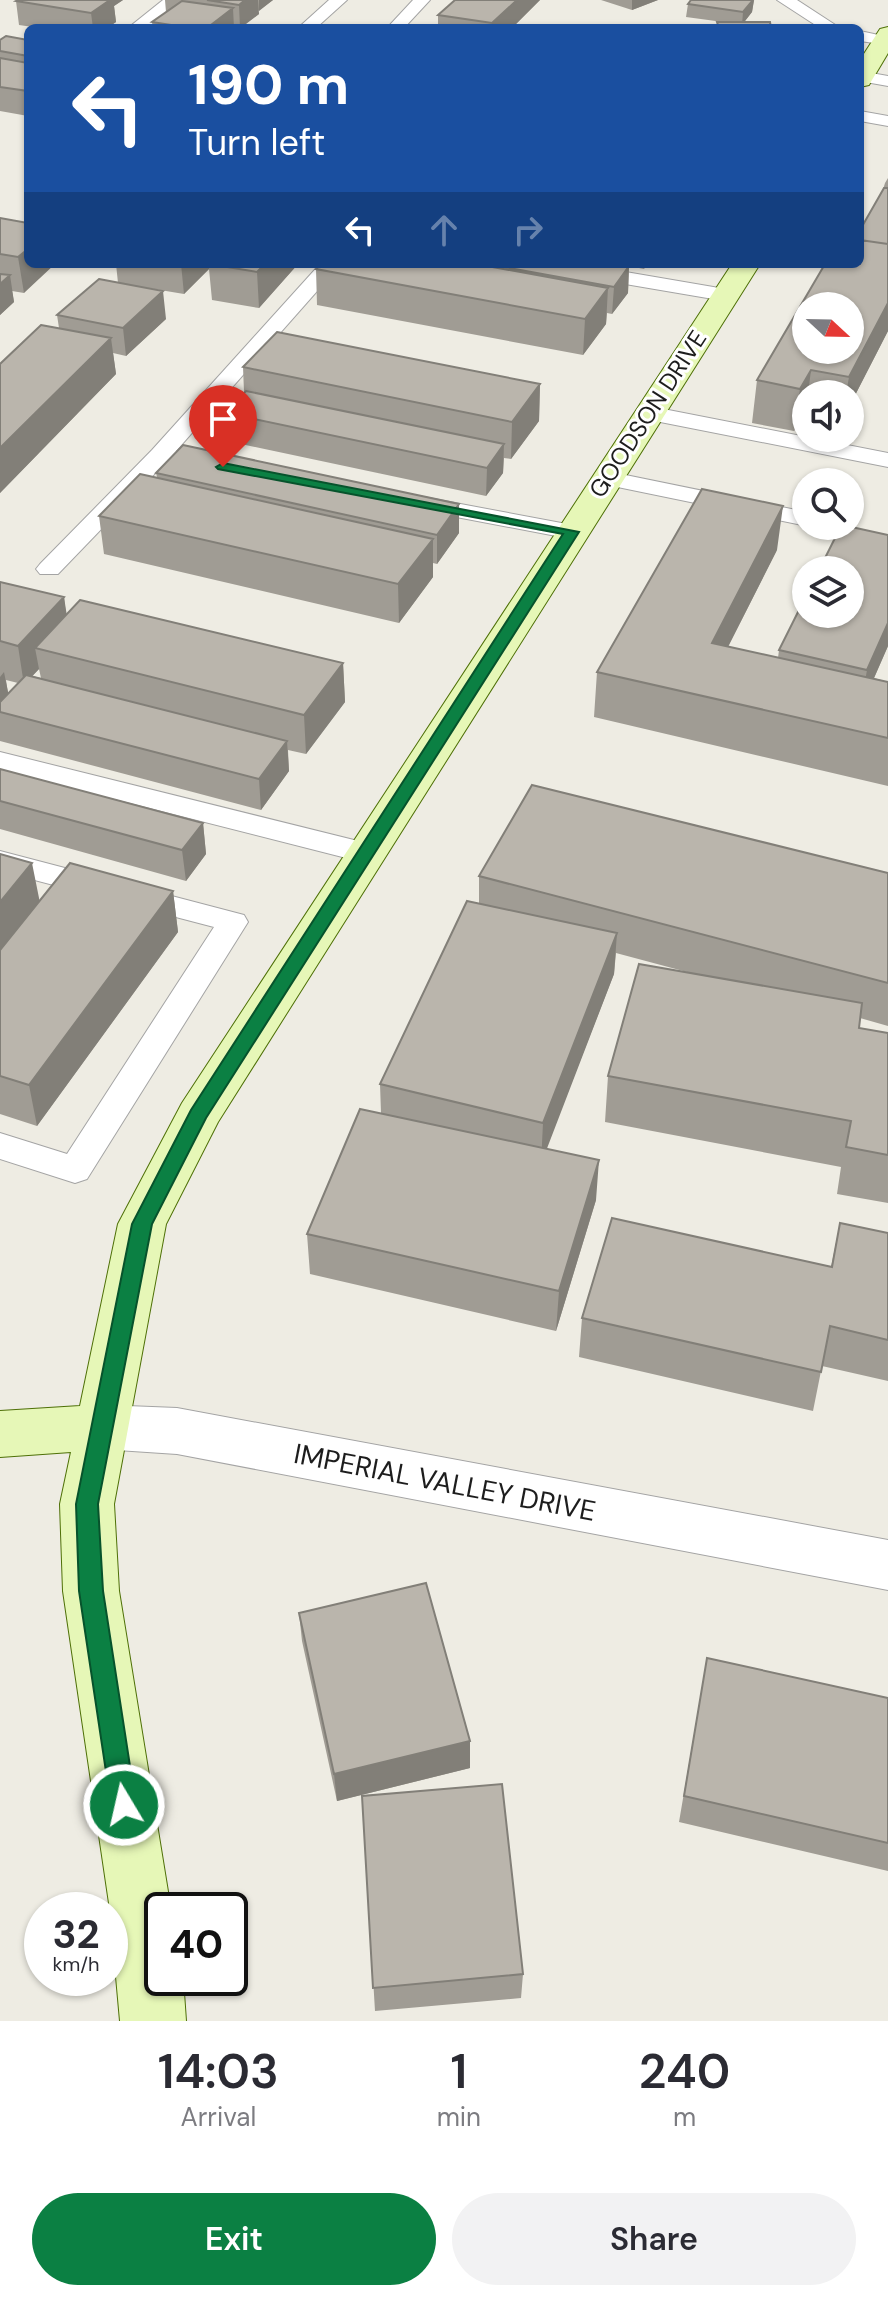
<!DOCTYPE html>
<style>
:root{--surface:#fff;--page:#f2f2f3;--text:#2b2b33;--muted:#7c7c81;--accent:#0b8043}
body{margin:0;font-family:"DM Sans",sans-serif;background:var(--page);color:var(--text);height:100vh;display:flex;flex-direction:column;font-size:30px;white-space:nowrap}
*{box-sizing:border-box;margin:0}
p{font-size:26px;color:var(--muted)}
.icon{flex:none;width:44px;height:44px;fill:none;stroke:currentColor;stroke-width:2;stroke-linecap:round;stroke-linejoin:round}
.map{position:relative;height:2021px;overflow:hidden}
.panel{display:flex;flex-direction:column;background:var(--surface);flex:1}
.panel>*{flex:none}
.guide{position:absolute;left:24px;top:24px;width:840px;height:244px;border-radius:12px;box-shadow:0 2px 6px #0004;background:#1a4fa0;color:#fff;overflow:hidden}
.needle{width:52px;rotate:112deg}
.buttons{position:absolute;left:792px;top:292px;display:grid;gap:16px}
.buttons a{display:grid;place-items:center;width:72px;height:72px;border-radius:50%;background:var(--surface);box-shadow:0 2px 6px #0004;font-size:40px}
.speed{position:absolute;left:24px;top:1892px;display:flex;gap:16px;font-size:40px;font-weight:700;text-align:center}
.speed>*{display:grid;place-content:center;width:104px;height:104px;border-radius:50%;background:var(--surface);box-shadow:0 2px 6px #0004;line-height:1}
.speed small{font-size:20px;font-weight:400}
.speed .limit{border:4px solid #111;border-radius:12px;background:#fff;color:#111}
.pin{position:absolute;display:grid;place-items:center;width:68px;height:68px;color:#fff;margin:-82px -34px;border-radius:50% 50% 50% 0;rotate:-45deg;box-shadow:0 0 8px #0007}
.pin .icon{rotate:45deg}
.me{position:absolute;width:88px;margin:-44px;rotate:351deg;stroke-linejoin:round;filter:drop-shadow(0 0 6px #0008)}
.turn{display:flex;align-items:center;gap:28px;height:168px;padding:0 32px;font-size:36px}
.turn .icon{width:104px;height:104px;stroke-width:2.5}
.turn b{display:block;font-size:56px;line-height:68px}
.lanes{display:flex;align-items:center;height:76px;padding:0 32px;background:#0003;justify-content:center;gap:40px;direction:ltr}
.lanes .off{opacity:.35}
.eta{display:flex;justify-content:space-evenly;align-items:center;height:136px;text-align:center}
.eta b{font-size:48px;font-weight:600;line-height:56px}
.action{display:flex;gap:16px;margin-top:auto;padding:16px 32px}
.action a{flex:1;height:92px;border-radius:48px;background:var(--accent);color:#fff;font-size:32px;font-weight:600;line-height:92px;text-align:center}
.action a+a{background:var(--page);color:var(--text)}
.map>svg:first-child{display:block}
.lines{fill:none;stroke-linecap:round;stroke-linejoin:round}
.lane-casing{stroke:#a4a4a4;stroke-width:2}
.street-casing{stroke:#a4a4a4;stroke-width:2}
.secondary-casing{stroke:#4e7007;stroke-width:2}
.lane{fill:#fff;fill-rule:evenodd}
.street{fill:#fff;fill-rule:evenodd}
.secondary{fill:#e6f7b7;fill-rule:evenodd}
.wall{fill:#a09c94;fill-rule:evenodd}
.shaded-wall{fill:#827f78}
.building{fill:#bab5ac;stroke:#827f78;stroke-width:2;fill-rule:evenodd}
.route{fill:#0b8043;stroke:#07532c;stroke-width:2}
.labels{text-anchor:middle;stroke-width:6;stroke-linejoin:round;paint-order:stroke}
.street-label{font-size:24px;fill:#1d1d1d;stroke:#fff}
.near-street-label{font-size:28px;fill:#1d1d1d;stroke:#fff}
</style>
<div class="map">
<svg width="888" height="2021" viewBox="0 0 888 2021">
<rect width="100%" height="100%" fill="#eeece3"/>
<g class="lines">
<defs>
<path id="lane" d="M 163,0 L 182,0 L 147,28 L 128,28 Z
M 329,0 L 347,0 L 316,28 L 298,28 Z
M 413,0 L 430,0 L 404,28 L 387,28 Z
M 777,0 L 797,0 L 840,28 L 820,28 Z
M 860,31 L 888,37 L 888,45 L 860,41 Z
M 860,71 L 888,76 L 888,86 L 860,81 Z
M 860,111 L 888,116 L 888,126 L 860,121 Z
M 320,264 L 341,264 L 176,451 L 223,460 L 227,465 L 223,470 L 215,472 L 165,463 L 58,574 L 40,574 L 36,569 L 40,564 L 152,450 Z
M 533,264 L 579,264 L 725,289 L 735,295 L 725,301 L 543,270 Z
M 648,406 L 888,453 L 888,467 L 640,418 L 637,413 Z
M 606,471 L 806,512 L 807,526 L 598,483 L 594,478 Z
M 418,496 L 572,525 L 584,532 L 572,539 L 409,508 L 406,503 Z
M 0,752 L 366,843 L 376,846 L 381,853 L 376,860 L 366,863 L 0,770 Z
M 0,851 L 244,915 L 248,922 L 87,1179 L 75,1183 L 0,1159 L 0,1133 L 67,1154 L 214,927 L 0,871 Z"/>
<path id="street" d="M 102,1405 L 177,1408 L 888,1540 L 888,1590 L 177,1454 L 102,1449 L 83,1443 L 76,1427 L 83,1411 Z"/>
<path id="secondary" d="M 888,27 L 888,53 L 869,85 L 860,87 L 860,60 L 880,29 Z
M 732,264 L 760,264 L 218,1122 L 166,1224 L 114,1504 L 119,1591 L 171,1910 L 162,1910 L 162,1978 L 183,1978 L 186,2021 L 120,2021 L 110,1910 L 63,1591 L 60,1504 L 71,1452 L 0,1457 L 0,1411 L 80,1406 L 118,1224 L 182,1103 Z"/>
</defs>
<use href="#lane" class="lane-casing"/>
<use href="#street" class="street-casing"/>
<use href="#secondary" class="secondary-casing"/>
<use href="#lane" class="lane"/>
<use href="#street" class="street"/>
<use href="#secondary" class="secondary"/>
</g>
<path class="wall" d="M 18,0 L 123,0 L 114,6 L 116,22 L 107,28 L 40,28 L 19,25 L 16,1 Z
M 165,0 L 273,0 L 258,11 L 259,14 L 241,28 L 153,28 L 152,22 L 166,12 Z
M 455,0 L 540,0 L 512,28 L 438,28 L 438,15 Z
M 601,0 L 658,0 L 632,10 Z
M 754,0 L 752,12 L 744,22 L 771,28 L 717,28 L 717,22 L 723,22 L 686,17 L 688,4 Z
M 0,40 L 28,40 L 28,116 L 0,111 Z
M 888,178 L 888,331 L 850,405 L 850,394 L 806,394 L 806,412 L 794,431 L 752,423 L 757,380 L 860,264 L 885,183 Z
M 0,218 L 28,223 L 24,293 L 12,291 L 14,302 L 0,315 Z
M 116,264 L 298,264 L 259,308 L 212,300 L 209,269 L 184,294 L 118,283 Z
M 321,264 L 648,264 L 644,269 L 629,266 L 628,293 L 612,314 L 607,313 L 606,324 L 583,355 L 317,305 L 316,269 Z
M 57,315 L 166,319 L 126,356 L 113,353 L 116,374 L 0,493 L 0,364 L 59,328 Z
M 243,367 L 540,384 L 539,421 L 511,459 L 504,458 L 503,473 L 486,496 L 227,441 L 225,413 L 244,392 Z
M 156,473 L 459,533 L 437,564 L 433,563 L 433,577 L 399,623 L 104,554 L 99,516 L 157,477 Z
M 888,535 L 888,646 L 874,678 L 888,682 L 888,786 L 594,717 L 597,672 L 777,550 L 728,647 L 778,658 L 779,650 Z
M 0,582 L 64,597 L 66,615 L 343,663 L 345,702 L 306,754 L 288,750 L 289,771 L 261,810 L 0,741 ZM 39,669 L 41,678 L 32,676 ZM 6,680 L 18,683 L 8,693 Z
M 0,769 L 203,823 L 206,854 L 186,881 L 0,829 Z
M 0,854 L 39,901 L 173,891 L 178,932 L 37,1126 L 0,1114 Z
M 888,873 L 888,1026 L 860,1018 L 859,1028 L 888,1033 L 888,1203 L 837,1194 L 841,1167 L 605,1122 L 608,1076 L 687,972 L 616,953 L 614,974 L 546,1148 L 596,1200 L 556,1331 L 310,1274 L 307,1234 L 381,1113 L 380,1084 L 479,903 L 479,876 Z
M 840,1223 L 888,1233 L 888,1381 L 822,1366 L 813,1411 L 579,1357 L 582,1318 L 831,1267 Z
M 299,1613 L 470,1768 L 337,1801 L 302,1641 Z
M 707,1658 L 888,1698 L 888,1871 L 679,1822 Z
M 362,1796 L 523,1974 L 521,1998 L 375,2011 Z"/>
<path class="shaded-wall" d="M 94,0 L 123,0 L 114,6 L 116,22 L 107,28 L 93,28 L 91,13 Z
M 245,0 L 258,0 L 259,14 L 240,28 L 239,5 Z
M 259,0 L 273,0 L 259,11 Z
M 517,0 L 540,0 L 512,28 L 492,28 L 492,23 Z
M 632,0 L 658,0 L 632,10 Z
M 754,0 L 752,12 L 742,25 L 743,12 Z
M 233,8 L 234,28 L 207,28 Z
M 28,249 L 28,264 L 55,264 L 24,293 L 18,257 Z
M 181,264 L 214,264 L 209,264 L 209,269 L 184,294 Z
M 265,264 L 298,264 L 259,308 L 257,272 Z
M 629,266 L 628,293 L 612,314 L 614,287 Z
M 10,275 L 14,302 L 0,315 L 0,284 Z
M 608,288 L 606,324 L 583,355 L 585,319 Z
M 163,291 L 166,319 L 126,356 L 123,328 Z
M 888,303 L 888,331 L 850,405 L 850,394 L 846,394 L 849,377 Z
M 111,338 L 116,374 L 0,493 L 0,448 Z
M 811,370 L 808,394 L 806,394 L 805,412 L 794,431 L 800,389 Z
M 540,384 L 539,421 L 511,459 L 512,422 Z
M 504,444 L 503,473 L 486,496 L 487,468 Z
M 459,504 L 459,533 L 437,564 L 437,535 Z
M 783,506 L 777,550 L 707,688 L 712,643 Z
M 433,539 L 433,577 L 399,623 L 398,584 Z
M 64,597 L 70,636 L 35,648 L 39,669 L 24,685 L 18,646 Z
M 888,623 L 888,646 L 860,710 L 867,670 Z
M 343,663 L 345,702 L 306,754 L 304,715 Z
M 4,672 L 10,702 L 0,712 L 0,677 Z
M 287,741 L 289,771 L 261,810 L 259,779 Z
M 203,823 L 206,854 L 186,881 L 182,850 Z
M 32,863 L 40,903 L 0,953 L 0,902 Z
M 173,891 L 178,932 L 37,1126 L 29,1085 Z
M 617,933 L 614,974 L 541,1164 L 543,1123 Z
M 599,1160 L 596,1200 L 556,1331 L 559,1291 Z
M 470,1741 L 470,1768 L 337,1801 L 334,1774 Z"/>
<path class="building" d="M 18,0 L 110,0 L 91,13 L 16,1 Z
M 207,0 L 245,0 L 239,5 Z
M 455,0 L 517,0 L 492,23 L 438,15 Z
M 691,0 L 753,0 L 743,12 L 688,4 Z
M 182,1 L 233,8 L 207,28 L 190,28 L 152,22 Z
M 717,22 L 770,22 L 771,28 L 719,28 Z
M 6,36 L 28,40 L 28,56 L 0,51 L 0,40 Z
M 0,58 L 28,63 L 28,91 L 0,87 Z
M 884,188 L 888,188 L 888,244 L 860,240 L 860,230 Z
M 0,218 L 28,223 L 28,249 L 18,257 L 0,254 Z
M 860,240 L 888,244 L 888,303 L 849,377 L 811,370 L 800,389 L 757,380 L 825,264 L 860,264 ZM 806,306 L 850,306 L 850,350 L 806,350 Z
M 209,264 L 265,264 L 257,272 Z
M 321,264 L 476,264 L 608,288 L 585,319 L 316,269 Z
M 488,264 L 617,264 L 629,266 L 614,287 Z
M 0,274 L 10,275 L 0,284 Z
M 99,279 L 163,291 L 123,328 L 57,315 Z
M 41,325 L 111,338 L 0,448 L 0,364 Z
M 277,332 L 540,384 L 512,422 L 243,367 Z
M 246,391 L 504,444 L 487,468 L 225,413 Z
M 183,445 L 459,504 L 437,535 L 156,473 Z
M 140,474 L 433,539 L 398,584 L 99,516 Z
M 702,489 L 783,506 L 712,643 L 888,682 L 888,738 L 597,672 Z
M 841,526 L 847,526 L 888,535 L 888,623 L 867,670 L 779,650 L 806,596 L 806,614 L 850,614 L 850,570 L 819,570 Z
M 0,582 L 64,597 L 18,646 L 0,641 Z
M 80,600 L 343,663 L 304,715 L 35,648 Z
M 26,675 L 287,741 L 259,779 L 0,712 L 0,702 Z
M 0,769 L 203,823 L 182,850 L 0,801 Z
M 532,785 L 888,873 L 888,983 L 479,876 Z
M 0,854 L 32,863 L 0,902 Z
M 70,863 L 173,891 L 29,1085 L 0,1076 L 0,950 Z
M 467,901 L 617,933 L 543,1123 L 380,1084 Z
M 639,964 L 862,1003 L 859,1028 L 888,1033 L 888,1155 L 846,1147 L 851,1121 L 608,1076 Z
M 360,1109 L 599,1160 L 559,1291 L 307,1234 Z
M 612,1218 L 832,1267 L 840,1223 L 888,1233 L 888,1340 L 830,1326 L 821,1372 L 582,1318 Z
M 426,1583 L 470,1741 L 334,1774 L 299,1613 Z
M 707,1658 L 888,1698 L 888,1843 L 684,1796 Z
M 502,1784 L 523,1974 L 373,1988 L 362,1796 Z"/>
<path class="route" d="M 223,463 L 579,532 L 206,1118 L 152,1224 L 98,1504 L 103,1591 L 136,1805 L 133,1814 L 124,1817 L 115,1814 L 111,1805 L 79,1591 L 76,1504 L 132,1224 L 191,1110 L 563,534 L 218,469 L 216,467 Z"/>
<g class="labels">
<g class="street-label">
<text transform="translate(648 414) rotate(-57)" y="8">GOODSON DRIVE</text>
</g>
<g class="near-street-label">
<text transform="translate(445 1482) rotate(11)" y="10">IMPERIAL VALLEY DRIVE</text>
</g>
</g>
</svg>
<div class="buttons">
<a><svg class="needle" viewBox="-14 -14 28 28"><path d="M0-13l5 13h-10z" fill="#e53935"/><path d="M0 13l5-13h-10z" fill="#7c7c81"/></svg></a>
<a><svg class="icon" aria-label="sound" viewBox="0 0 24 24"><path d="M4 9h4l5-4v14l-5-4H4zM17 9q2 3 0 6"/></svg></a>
<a><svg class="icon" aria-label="search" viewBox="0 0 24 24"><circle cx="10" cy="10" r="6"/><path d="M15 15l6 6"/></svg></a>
<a><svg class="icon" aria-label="layers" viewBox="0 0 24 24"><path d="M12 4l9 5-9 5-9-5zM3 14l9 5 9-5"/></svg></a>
</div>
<div class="speed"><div>32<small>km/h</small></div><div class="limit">40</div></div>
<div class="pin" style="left:223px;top:467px;background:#d93025"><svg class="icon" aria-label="arrive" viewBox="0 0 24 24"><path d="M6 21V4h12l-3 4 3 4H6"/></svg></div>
<svg class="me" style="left:124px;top:1805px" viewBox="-20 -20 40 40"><circle r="17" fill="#0b8043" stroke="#fff" stroke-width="3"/><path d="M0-11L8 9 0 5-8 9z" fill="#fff"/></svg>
<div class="guide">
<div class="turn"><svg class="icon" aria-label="left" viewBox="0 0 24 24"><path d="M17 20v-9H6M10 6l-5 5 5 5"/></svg><div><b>190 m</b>Turn left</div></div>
<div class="lanes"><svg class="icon" aria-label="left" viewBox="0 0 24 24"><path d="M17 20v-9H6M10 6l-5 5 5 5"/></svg><svg class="icon off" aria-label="ahead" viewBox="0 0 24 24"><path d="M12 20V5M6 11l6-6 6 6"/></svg><svg class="icon off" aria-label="right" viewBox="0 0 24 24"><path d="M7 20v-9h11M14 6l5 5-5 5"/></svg></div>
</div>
</div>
<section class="panel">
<div class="eta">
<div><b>14:03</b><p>Arrival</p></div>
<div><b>1</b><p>min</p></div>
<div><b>240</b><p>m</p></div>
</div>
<div class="action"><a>Exit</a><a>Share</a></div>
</section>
